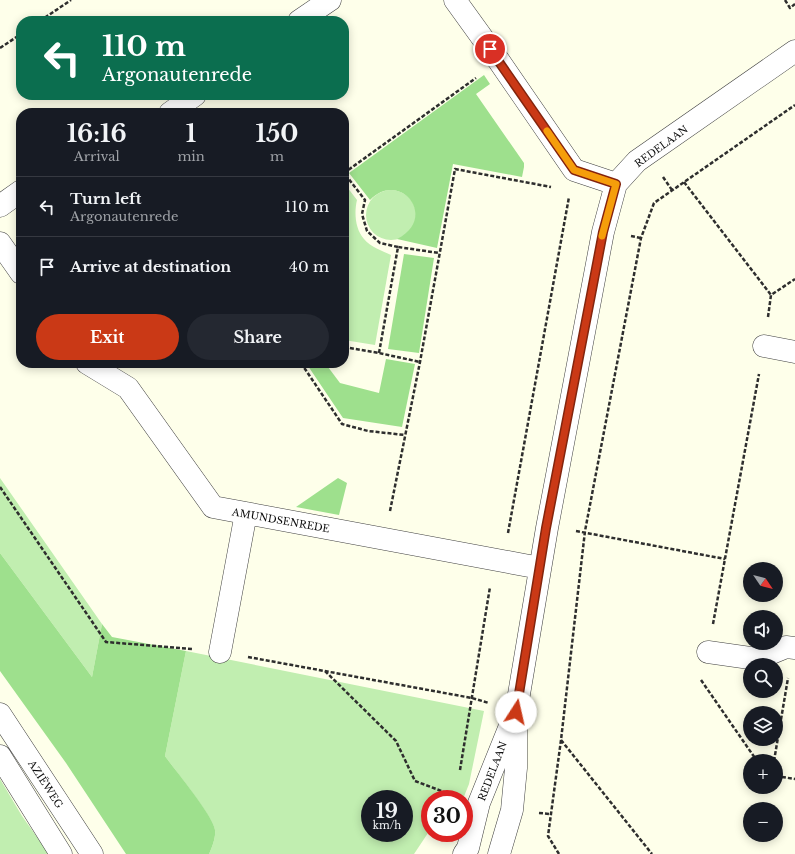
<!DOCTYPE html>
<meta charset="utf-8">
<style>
:root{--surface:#171b24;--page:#242831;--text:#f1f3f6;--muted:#9ea1a6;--line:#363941;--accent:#ca3916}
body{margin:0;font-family:"Libre Baskerville",serif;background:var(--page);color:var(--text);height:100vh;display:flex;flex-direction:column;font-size:15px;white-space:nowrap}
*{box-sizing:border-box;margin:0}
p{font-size:13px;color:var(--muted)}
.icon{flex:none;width:22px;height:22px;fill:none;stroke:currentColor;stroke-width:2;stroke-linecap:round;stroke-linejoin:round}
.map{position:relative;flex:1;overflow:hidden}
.side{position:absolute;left:16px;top:108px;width:333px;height:260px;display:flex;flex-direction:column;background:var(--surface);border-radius:16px;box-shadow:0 2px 10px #0003}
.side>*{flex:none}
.hud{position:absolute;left:16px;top:16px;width:333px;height:84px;border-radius:16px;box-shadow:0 2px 10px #0003;background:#0b6e4f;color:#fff;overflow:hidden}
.needle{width:26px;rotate:125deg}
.buttons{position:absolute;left:743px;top:562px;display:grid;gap:8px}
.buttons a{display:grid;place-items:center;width:40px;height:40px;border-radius:50%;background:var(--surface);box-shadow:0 2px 10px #0003;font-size:20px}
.speed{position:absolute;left:361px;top:790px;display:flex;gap:8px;font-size:20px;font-weight:700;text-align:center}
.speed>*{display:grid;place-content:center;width:52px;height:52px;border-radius:50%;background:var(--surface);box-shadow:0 2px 10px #0003;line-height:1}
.speed small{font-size:10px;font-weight:400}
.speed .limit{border:6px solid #d22;background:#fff;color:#111}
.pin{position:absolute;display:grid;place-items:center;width:34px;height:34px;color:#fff;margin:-17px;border:2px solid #fff;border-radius:50%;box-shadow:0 1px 4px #0007}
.me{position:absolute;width:44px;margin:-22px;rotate:10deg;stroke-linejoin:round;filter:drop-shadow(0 0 3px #0008)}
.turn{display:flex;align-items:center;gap:14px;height:84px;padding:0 20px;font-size:18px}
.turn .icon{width:52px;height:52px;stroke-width:2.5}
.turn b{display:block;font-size:28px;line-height:34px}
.eta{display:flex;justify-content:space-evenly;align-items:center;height:68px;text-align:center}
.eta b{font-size:24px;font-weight:700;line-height:28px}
.cta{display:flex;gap:8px;margin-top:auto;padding:8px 20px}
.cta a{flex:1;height:46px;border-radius:24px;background:var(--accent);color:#fff;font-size:16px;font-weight:700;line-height:46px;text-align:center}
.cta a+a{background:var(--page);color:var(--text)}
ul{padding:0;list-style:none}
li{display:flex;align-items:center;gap:12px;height:60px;padding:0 20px;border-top:1px solid var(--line)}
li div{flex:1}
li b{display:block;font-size:15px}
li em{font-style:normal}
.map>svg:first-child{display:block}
.green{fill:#c1eeb0;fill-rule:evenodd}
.forest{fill:#9ee08d}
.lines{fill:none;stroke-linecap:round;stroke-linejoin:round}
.minor-casing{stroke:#3f3f3f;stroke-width:23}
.tertiary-casing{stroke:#3f3f3f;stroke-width:23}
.path{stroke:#2e2e2e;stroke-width:2.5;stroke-dasharray:4 2;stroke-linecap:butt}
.minor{stroke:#fff;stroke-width:22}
.tertiary{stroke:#fff;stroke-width:22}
.route-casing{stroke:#83250e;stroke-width:10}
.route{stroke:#ca3916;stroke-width:7}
.slow{stroke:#f59e0b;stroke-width:7}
.labels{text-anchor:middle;stroke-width:4;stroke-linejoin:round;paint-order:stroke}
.street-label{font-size:10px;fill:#0c0c0c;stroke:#fff}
</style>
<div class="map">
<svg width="795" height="854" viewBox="0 0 795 854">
<rect width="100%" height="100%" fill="#feffea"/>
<path class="green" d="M 344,183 L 357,200 C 354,212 355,229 364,239 C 370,247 383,251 391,255 L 375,345 L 344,340 Z
M366 215a25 25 0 1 1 50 0a25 25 0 1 1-50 0Z
M 0,478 L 102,624 L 92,677 L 0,553 Z
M 186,651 L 484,711 L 469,784 L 463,799 L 430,799 L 430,830 L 414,854 L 209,854 C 212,848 216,837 215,830 C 214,818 175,770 165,756 ZM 370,799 L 404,799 L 404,833 L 370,833 Z
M 0,779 L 22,816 L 49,854 L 0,854 Z"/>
<path class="forest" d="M 484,75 L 490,84 L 476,94 L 524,163 L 524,167 L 522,177 L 453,164 L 437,248 L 397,239 C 439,218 400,169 370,200 L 349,173 Z
M 404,254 L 434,258 L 419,353 L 388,349 Z
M 386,359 L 415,364 L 402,427 L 343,418 L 308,366 L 313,363 L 325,363 L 340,383 L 379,393 Z
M 338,478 L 347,483 L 339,515 L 296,507 Z
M 0,553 L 92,677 L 102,624 L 112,637 L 186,651 L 165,756 C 175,770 214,817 215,830 C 216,837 212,848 209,854 L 126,854 L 66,763 L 0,671 Z"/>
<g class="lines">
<defs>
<path id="minor" d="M 455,0 L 499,61 L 574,170 L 616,184
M 299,21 L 330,0
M 170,113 L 195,95
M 0,206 L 21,191
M 0,243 L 21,273
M 764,346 L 795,352
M 87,363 L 128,388 L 213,507 L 540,568
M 220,652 L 246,513
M 708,652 L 757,659 L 786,647 L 795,648
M 464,854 L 468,848 L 479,803 L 512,721
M 499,854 L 512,810 L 516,768 L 516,712 L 547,528 L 603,232 L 616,184 L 637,161 L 795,51"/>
<path id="tertiary" d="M 0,714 L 92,854
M 0,756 L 61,854"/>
</defs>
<use href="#minor" class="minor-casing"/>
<use href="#tertiary" class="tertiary-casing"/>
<path class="path" d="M 785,0 L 790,8 L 795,4
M 40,21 L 71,0
M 0,48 L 21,34
M 663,177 L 672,190
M 684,182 L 771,295
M 631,236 L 641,238
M 398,247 L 380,243 L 367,231 L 362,214 L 365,200 L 344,173 L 476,78
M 768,317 L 771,295 L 795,279
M 344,347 L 379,353 L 420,362
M 379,353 L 398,247 L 439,253
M 301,363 L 342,424 L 368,431 L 405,435
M 0,487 L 106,642 L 192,649
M 390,511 L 420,362 L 455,169 L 551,187
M 576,531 L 725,559
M 508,533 L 569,197
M 713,624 L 759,374
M 248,657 L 472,698 L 489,703
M 325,671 L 396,741 L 415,781 L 452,795
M 701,680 L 757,761
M 561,740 L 652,854
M 774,761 L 788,678
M 460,770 L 490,587
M 776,776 L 795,779
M 539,813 L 550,814
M 559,854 L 548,836 L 561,740 L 585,531 L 641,238 L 654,203 L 795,105"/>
<use href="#minor" class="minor"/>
<use href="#tertiary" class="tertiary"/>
</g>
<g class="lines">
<defs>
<path id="route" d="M 490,49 L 574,170 L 616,184 L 603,232 L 591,295 L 546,528 L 516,712"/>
</defs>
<use href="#route" class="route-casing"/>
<use href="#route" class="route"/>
<path class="slow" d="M 547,131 L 574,170 L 616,184 L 602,236"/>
</g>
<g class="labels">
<g class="street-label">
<text transform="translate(661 146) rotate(-36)" y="4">REDELAAN</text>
<text transform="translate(281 520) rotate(10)" y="4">AMUNDSENREDE</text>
<text transform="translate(492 771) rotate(-69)" y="4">REDELAAN</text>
<text transform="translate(46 784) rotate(57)" y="4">AZIËWEG</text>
</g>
</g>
</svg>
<div class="buttons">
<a><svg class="needle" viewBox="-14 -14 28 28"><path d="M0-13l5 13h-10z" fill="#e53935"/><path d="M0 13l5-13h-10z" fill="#9ea1a6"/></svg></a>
<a><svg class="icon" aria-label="sound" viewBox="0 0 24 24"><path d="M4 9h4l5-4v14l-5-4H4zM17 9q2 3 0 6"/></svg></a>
<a><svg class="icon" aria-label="search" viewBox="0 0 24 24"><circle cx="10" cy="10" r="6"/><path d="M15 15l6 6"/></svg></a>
<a><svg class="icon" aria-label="layers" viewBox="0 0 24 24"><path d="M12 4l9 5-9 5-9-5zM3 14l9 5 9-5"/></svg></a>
<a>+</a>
<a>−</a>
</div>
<div class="speed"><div>19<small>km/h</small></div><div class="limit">30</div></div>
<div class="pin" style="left:490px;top:49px;background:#d93025"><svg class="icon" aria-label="arrive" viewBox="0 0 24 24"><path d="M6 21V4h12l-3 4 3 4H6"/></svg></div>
<svg class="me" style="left:516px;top:712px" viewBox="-20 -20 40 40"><circle r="19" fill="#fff"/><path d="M0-13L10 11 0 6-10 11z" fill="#ca3916"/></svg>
<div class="hud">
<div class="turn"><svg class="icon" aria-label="left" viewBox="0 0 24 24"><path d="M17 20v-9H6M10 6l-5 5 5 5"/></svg><div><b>110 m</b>Argonautenrede</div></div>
</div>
<section class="side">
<div class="eta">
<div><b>16:16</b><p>Arrival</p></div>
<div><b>1</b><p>min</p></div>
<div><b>150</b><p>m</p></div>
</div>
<ul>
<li><svg class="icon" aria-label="left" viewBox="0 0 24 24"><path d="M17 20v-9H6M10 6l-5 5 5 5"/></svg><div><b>Turn left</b><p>Argonautenrede</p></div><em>110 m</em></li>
<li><svg class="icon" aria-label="arrive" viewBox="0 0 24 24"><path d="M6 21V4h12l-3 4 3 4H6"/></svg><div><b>Arrive at destination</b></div><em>40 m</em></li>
</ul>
<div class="cta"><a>Exit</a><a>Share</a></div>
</section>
</div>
